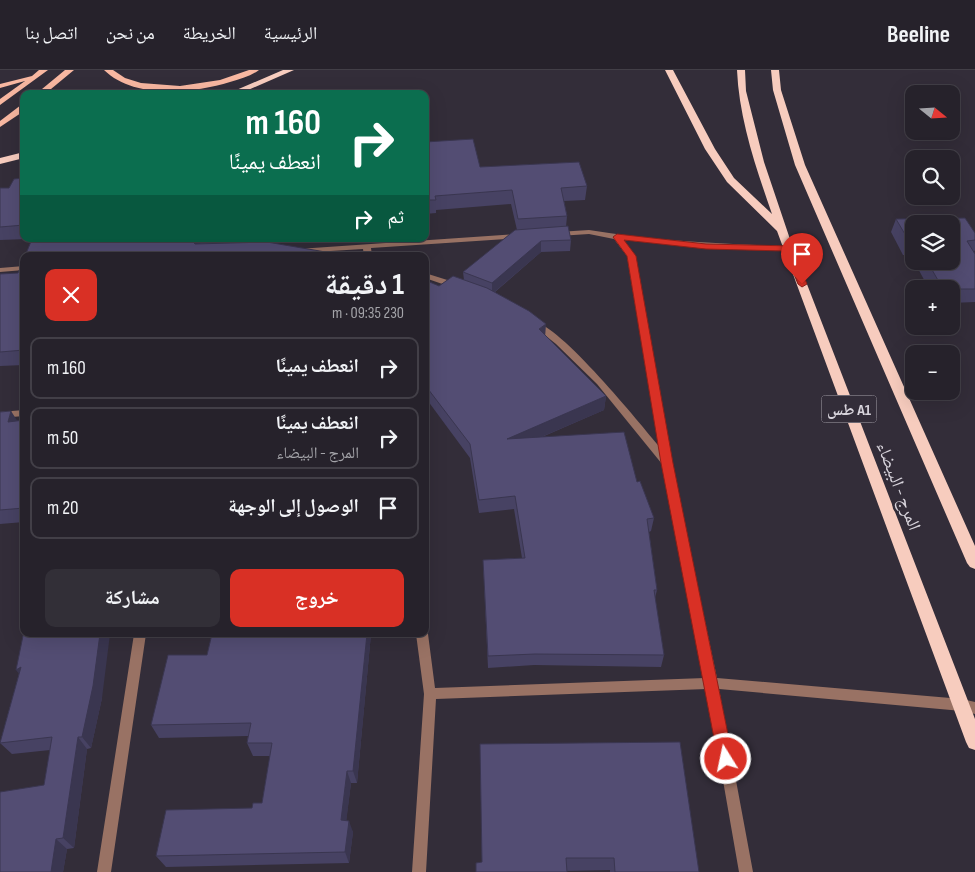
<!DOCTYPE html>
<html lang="ar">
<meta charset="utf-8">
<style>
:root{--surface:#26222b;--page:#322f37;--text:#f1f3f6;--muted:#a4a4a9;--line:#423f47;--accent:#d93025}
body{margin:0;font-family:"Sofia Sans Condensed","Noto Naskh Arabic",sans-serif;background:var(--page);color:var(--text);direction:rtl;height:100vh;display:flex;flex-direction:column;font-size:19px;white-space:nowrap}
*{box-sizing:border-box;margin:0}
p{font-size:16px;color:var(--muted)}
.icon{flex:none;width:28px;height:28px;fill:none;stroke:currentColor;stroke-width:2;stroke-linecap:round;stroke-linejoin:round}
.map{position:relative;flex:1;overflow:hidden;direction:ltr}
.side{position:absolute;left:20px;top:182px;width:409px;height:385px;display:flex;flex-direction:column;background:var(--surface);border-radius:10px;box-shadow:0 5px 20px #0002,0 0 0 1px var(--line);direction:rtl}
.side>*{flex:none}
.top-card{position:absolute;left:20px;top:20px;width:409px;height:152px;border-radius:10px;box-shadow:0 5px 20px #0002,0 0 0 1px var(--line);direction:rtl;background:#0b6e4f;color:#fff;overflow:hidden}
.needle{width:32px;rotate:108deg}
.buttons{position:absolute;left:905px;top:15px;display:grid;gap:10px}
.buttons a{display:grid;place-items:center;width:55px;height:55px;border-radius:10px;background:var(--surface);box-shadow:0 5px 20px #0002,0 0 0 1px var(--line);font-size:25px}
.pin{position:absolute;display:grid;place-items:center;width:42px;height:42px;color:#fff;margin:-51px -21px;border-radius:50% 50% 50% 0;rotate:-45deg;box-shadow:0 0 5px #0007}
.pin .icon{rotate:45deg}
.me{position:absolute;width:55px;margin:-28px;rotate:350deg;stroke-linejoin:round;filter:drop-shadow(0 0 4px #0008)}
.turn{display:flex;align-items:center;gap:18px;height:105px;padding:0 25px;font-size:22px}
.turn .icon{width:65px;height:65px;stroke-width:2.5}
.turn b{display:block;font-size:35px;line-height:42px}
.then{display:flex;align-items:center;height:48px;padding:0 25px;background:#0003;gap:10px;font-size:19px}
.round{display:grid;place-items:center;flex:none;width:52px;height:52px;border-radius:10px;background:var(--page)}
.head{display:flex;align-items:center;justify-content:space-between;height:85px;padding:0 25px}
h1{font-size:30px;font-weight:700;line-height:38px}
.action{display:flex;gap:10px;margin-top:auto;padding:10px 25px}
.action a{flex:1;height:58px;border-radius:10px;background:var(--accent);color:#fff;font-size:20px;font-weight:700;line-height:58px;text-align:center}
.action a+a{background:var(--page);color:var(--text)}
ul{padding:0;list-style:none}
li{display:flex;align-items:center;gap:15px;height:62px;margin:0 10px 8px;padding:0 15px;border:2px solid var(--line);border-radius:10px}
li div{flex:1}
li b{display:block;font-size:19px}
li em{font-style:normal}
header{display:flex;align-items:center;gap:30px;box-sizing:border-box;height:70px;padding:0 25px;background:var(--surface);border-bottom:1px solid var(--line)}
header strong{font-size:24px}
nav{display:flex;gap:28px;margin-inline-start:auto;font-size:18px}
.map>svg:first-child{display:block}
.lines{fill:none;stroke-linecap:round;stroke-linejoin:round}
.minor{fill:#997264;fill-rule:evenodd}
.primary{fill:#f8b7a1;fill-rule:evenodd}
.trunk{fill:#f7ccbe;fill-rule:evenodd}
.wall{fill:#474263}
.shaded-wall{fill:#3a3650}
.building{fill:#534d73;stroke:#3a3650}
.route{fill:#d93025;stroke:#8d1f18}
.labels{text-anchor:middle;stroke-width:5;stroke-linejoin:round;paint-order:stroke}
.shield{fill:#332d39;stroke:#a6a2ab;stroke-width:1}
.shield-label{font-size:16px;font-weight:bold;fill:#d8d4dc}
.street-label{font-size:18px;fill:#d8d4dc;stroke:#332d39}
</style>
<header>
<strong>Beeline</strong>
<nav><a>الرئيسية</a><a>الخريطة</a><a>من نحن</a><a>اتصل بنا</a></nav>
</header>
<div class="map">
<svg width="975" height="802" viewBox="0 0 975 802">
<rect width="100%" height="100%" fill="#332d39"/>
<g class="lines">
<path class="minor" d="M 589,160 C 655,171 721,174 788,176 L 792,178 L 788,180 L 706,178 L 623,170 L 635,186 L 671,391 L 717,608 L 962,629 L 975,632 L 975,644 L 962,641 L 719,619 L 753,802 L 739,802 L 707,619 L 436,629 L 426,802 L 412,802 L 424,624 L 416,564 L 425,564 L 425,560 L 428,564 L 435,618 L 705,608 L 662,394 L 597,314 L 556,274 L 531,254 L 532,252 C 555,248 642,356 659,376 L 627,186 L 614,169 L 589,164 L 558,166 L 554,164 L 558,162 Z
M 518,164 L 522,166 L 521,168 L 371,178 L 372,186 L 364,186 L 363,179 L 298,183 L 294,181 L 298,179 Z
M 24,196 L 24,200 L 0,202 L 0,198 Z
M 425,203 L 460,214 L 461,216 L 457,219 L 425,208 Z
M 24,340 L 24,346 L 0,348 L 0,342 Z
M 134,564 L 146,564 L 111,802 L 97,802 Z"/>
<path class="primary" d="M 39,0 L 48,0 L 0,35 L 0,29 L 25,11 L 0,18 L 0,14 L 32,6 Z
M 65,0 L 74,0 L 45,24 L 36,24 Z
M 104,0 L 113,0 L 125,8 L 141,13 L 180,16 L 220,10 L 249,0 L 259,0 C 251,6 240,9 230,12 C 193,23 135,30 104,0 Z
M 21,35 L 24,35 L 24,41 L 0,57 L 0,51 Z"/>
<path class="trunk" d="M 283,0 L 294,0 L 239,24 L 227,24 Z
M 665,0 L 673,0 L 715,79 L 734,108 L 772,144 C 756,98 739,49 737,0 L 745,0 L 746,21 L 764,92 L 793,178 L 975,649 L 975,680 L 969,678 L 966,672 L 777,161 L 727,112 L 705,79 Z
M 771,0 L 779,0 L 781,20 L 805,95 L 975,476 L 975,499 L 970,497 L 967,493 L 795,95 L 773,20 Z
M 24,82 L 24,88 L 0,94 L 0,88 Z"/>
</g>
<path class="wall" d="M 425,72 L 480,97 L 587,116 L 585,130 L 564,131 L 567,146 L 566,157 L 571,170 L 570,181 L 541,182 L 495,222 L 545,265 L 606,326 L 604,340 L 542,367 L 637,412 L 654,448 L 651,461 L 649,462 L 657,520 L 655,528 L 664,585 L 661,597 L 534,595 L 488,598 L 483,490 L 522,488 L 514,439 L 479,443 L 470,388 L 425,327 L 425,210 L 439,216 L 464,210 L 463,202 L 517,160 L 511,134 L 436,140 L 436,143 L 425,144 Z
M 24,108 L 24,169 L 27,169 L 0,170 L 0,118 L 9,118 Z
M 896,149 L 975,163 L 975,180 L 974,182 L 975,184 L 975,232 L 951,233 L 951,219 L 929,219 L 914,191 L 951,191 L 914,154 L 914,191 L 910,185 L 903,185 L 891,162 Z
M 32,169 L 232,169 L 233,173 L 349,186 Z
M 24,189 L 24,295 L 0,296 L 0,204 L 18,203 Z
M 0,342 L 17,351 L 24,350 L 24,452 L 0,454 Z
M 212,564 L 371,564 L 357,713 L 351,713 L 346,751 L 353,762 L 349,793 L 166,797 L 156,786 L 262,733 L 270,686 L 253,686 L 247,673 L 248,666 L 159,668 L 151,655 L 207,585 Z
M 19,604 L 102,628 L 91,678 L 87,679 L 74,778 L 67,779 L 63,802 L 0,802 L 44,715 L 50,680 L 12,684 L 0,673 Z
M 480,674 L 699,802 L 610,802 L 610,800 L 567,801 L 482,792 Z"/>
<path class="shaded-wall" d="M 199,169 L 203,182 L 193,172 Z
M 541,171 L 541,182 L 492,224 L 492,213 Z
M 546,254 L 545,268 L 539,259 Z
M 606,326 L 604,340 L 506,382 L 507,369 Z
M 11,341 L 20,355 L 8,352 Z
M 100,564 L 110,564 L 102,628 L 91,678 L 82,667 Z
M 367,564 L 371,564 L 357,713 L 353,701 Z
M 21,597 L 26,613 L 16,600 Z
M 78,667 L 87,679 L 74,778 L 63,768 Z
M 347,701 L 351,713 L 345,762 L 341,750 Z
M 349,751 L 353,762 L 349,793 L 345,782 Z
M 56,769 L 67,779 L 63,802 L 51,802 Z"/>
<path class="building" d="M 473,69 L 480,97 L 579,92 L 587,116 L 561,118 L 567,146 L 518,149 L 512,120 L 435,126 L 436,130 L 425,130 L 425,72 Z
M 24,108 L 24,155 L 0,157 L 0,118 L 9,118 L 14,109 Z
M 965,148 L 975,163 L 975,170 L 967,171 L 975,184 L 975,219 L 943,219 L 927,191 L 951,191 L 951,154 L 914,154 L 914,171 L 909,171 L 896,149 Z
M 568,156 L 571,170 L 541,171 L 492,213 L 463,202 L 515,160 Z
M 32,169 L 199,169 L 193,172 L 195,174 L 267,172 L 349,186 L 25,186 Z
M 24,189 L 24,280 L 0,282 L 0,204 L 18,203 Z
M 453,206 L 487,218 L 529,241 L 546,254 L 539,259 L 606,326 L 507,369 L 624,362 L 637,412 L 640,411 L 654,448 L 647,449 L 657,520 L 654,520 L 664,585 L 535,584 L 488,586 L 483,490 L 525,488 L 515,426 L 479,430 L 470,374 L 425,315 L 425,210 L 439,216 Z
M 11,341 L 8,352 L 24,350 L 24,438 L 0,440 L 0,342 Z
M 24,561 L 24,564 L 100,564 L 93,616 L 82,667 L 78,667 L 63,768 L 56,769 L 51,802 L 0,802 L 0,722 L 44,715 L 52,667 L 0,673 L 21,597 L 16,600 Z
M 212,564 L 367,564 L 353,701 L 347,701 L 341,750 L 349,751 L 345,782 L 156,786 L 166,740 L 252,738 L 253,733 L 262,733 L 272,673 L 247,673 L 251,653 L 151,655 L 168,585 L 207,585 Z
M 680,672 L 699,802 L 615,802 L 614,788 L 566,788 L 567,802 L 476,802 L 476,793 L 482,792 L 480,674 Z"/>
<path class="route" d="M 617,164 L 706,174 L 792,176 L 807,214 L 802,217 L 798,214 L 785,181 L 706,179 L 624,170 L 636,186 L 673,393 L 733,689 L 731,694 L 726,696 L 720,694 L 718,689 L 661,393 L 627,186 L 613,167 Z"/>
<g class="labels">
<rect class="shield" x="821.5" y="325.5" width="55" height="27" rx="4"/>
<g class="shield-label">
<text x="849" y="345">طس A1</text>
</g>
<g class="street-label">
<text transform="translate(899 416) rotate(69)" y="6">المرج - البيضاء</text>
</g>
</g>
</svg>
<div class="buttons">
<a><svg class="needle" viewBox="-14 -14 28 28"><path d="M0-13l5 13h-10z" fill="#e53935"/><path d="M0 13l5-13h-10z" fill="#a4a4a9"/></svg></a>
<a><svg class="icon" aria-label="search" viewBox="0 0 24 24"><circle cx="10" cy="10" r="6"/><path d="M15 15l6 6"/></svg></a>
<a><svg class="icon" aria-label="layers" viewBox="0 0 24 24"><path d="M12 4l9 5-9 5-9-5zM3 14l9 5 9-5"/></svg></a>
<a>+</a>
<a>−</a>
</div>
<div class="pin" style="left:802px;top:214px;background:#d93025"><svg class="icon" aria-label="arrive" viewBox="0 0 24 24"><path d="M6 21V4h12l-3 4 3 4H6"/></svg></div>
<svg class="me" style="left:726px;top:689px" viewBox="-20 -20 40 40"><circle r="17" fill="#d93025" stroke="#fff" stroke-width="3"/><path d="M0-11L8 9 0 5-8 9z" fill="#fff"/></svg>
<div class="top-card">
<div class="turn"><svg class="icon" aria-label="right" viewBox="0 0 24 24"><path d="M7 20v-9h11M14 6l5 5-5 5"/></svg><div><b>160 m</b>انعطف يمينًا</div></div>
<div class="then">ثم<svg class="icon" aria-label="right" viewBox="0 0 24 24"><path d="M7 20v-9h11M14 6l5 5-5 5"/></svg></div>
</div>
<section class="side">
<div class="head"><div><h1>1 دقيقة</h1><p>230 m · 09:35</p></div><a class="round" style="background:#d93025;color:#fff"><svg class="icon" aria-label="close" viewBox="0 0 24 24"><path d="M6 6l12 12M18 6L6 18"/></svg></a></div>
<ul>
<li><svg class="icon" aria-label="right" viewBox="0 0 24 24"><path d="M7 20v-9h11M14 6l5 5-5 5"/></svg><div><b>انعطف يمينًا</b></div><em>160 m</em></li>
<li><svg class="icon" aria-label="right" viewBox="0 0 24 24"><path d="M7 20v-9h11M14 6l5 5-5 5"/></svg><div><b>انعطف يمينًا</b><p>المرج - البيضاء</p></div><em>50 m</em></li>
<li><svg class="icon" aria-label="arrive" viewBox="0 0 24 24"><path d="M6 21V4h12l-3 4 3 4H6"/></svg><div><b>الوصول إلى الوجهة</b></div><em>20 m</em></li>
</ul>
<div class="action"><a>خروج</a><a>مشاركة</a></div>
</section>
</div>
